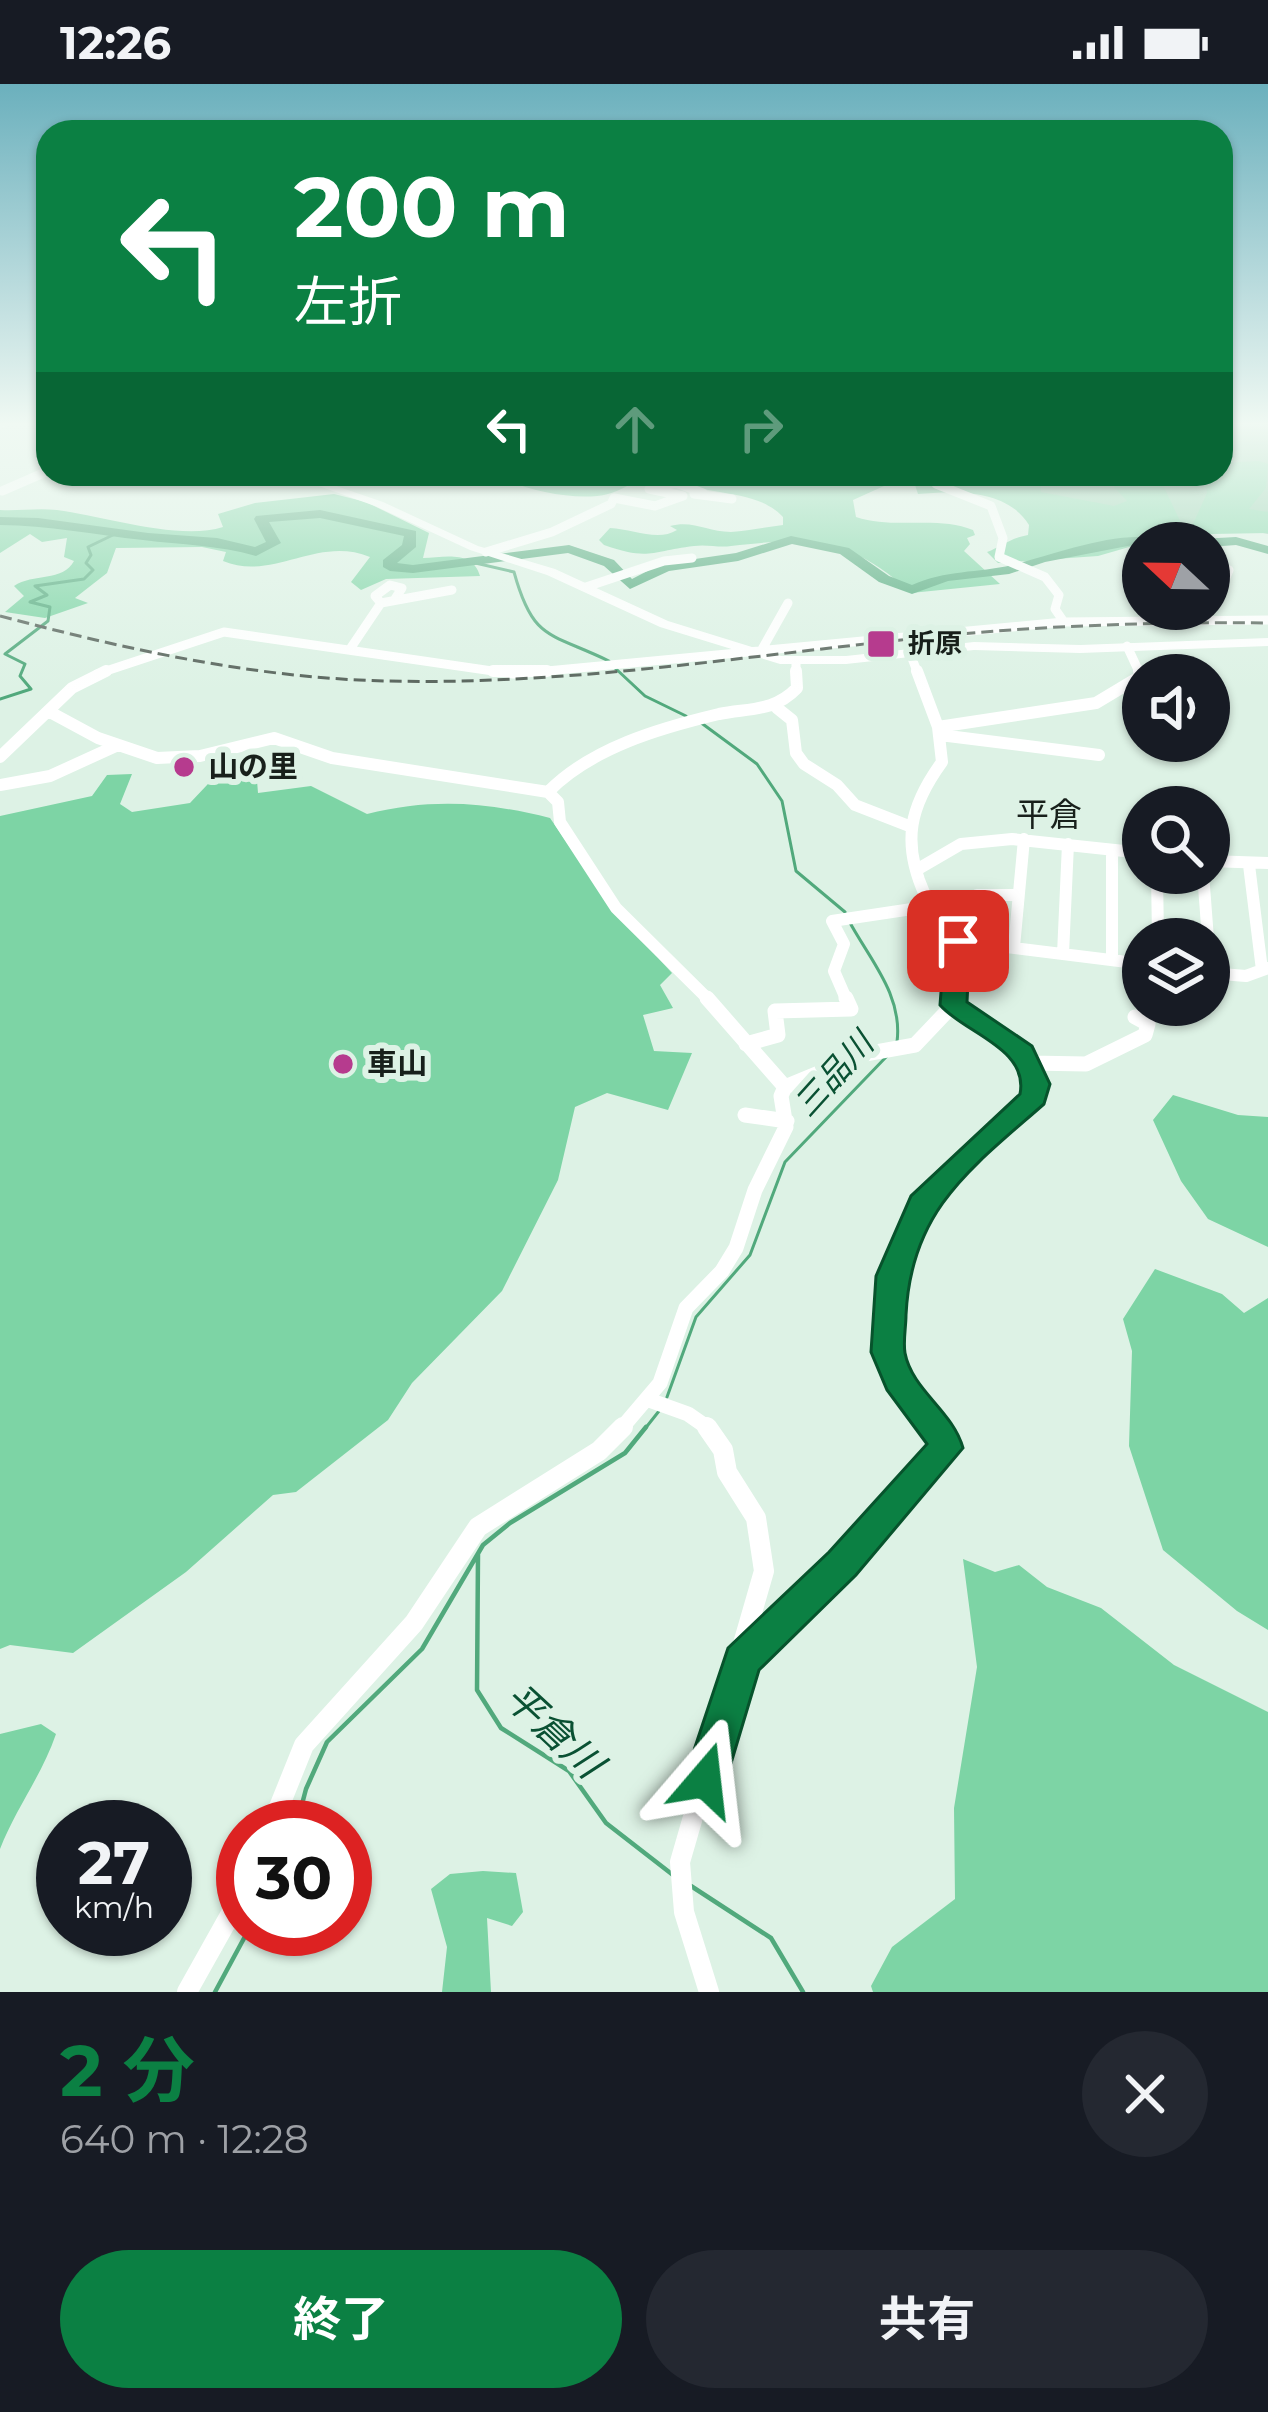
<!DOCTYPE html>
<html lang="ja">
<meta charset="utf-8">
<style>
:root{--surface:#171b24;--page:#242831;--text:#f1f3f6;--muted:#9ea1a6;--accent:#0b8043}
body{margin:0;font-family:Montserrat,"Noto Sans JP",sans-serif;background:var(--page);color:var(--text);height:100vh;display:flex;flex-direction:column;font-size:45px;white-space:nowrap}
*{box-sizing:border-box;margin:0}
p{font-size:39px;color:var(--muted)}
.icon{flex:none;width:66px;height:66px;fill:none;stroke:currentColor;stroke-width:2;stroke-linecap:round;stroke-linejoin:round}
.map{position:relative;height:1908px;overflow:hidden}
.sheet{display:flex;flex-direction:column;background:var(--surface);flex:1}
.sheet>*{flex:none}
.banner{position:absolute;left:36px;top:36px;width:1197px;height:366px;border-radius:36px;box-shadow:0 3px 9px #0004;background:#0b8043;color:#fff;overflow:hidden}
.needle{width:78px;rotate:292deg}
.buttons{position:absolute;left:1122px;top:438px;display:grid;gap:24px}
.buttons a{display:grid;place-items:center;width:108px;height:108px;border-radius:50%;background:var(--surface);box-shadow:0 3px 9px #0004;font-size:60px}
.speed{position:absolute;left:36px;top:1716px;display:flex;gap:24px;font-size:60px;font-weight:700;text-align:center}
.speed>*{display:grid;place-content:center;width:156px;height:156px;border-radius:50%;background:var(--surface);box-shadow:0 3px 9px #0004;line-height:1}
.speed small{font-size:30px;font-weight:400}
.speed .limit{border:18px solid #d22;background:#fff;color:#111}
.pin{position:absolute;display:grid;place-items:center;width:102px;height:102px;color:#fff;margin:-51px;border-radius:24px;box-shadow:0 6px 18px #0006}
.me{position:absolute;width:132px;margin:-66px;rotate:17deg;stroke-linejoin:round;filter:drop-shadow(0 0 9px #0008)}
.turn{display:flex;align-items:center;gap:42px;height:252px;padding:0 60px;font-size:54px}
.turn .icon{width:156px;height:156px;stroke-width:2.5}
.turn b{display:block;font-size:84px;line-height:102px}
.lanes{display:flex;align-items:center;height:114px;padding:0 60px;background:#0003;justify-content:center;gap:60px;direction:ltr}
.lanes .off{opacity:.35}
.round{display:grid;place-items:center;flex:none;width:126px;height:126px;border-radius:63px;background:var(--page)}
.headline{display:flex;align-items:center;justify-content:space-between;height:204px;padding:0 60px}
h1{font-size:72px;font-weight:700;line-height:90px;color:var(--accent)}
.action{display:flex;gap:24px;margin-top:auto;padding:24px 60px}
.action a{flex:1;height:138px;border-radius:72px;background:var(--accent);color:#fff;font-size:48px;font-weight:700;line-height:138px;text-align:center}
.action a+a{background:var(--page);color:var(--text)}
.status{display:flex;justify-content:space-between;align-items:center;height:84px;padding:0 60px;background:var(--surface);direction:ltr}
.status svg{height:33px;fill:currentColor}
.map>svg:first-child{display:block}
.green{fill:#92cdac}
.forest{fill:#7dd4a5}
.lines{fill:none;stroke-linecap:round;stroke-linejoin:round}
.stream-far1{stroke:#51a97c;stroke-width:3}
.stream{stroke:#51a97c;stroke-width:4.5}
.river{fill:#51a97c;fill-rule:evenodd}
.street-far3{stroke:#fff;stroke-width:9}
.street-far2{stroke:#fff;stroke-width:12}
.street-far1{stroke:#fff;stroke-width:15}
.street{stroke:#fff;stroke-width:20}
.secondary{fill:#fff;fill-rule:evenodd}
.rail{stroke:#58645c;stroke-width:3;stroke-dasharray:12 6;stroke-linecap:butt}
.route{fill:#0b8043;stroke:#07532c;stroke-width:3}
.poi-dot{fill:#b63b8e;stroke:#ddf2e5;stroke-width:4.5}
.labels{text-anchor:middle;stroke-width:12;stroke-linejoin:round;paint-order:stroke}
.far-poi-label{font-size:27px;font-weight:bold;fill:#18201b;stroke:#ddf2e5;text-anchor:start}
.poi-label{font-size:30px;font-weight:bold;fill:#18201b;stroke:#ddf2e5;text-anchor:start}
.neighbourhood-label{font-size:33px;fill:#18201b;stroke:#ddf2e5}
.water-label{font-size:33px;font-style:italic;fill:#0a5133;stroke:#ddf2e5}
.near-water-label{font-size:39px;font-style:italic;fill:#0a5133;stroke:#ddf2e5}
</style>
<div class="status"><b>12:26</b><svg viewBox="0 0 49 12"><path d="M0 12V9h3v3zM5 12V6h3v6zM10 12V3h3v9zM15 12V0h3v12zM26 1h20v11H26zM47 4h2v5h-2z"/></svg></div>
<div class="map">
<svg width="1268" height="1908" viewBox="0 0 1268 1908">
<rect width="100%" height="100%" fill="#ddf2e5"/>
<path class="green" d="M 1221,340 L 1268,340 L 1268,450 L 1212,439 L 1157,445 L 1011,412 L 956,406 L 912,390 L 1221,390 Z"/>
<path class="forest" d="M 1259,377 L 1268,380 L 1266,404 L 1249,425 L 1268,428 L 1268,449 L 1211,450 L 1195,459 L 1143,459 L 1098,472 L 998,479 L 987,468 C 1001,463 1010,454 1028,451 L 1029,441 C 1007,405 956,407 918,410 L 915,401 L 923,390 C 955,390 989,410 1017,396 L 996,390 L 1040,390 L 1041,408 L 1114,422 L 1127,417 L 1114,403 L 1118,399 L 1112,390 L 1171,390 L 1162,399 L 1181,439 L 1193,440 L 1207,409 L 1204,390 L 1221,390 L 1221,379 Z
M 495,390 L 660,390 C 639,392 627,405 608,410 C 578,418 520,406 495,390 Z
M 673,390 L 875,390 L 884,402 L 853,416 L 856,433 C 895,446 937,431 973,446 L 975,451 L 967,454 L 970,460 L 964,467 L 1000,500 L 911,509 C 850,453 809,453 731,462 C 719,464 707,460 694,462 C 652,467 649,477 604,461 L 599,456 L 610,444 C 633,445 658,458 677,446 L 670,442 C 694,436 707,448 731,448 C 748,447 765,443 783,441 L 783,433 C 753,401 700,416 673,390 Z
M 334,410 L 366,418 L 429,449 L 423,474 C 445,473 473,466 480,492 L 386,495 L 361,506 L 351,498 L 370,473 C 317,451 273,498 223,477 L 226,468 L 202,463 L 116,464 L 107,489 L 75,514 L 88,519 L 45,534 L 5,528 L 24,512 L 14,502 C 33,489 63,498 74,477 L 64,473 L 67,454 L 42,458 L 30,450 L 0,469 L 0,426 C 19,427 37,424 57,426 C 103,432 179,457 223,443 L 218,430 L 255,419 Z
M 249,668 L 256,684 L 258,709 L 311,702 L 367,730 C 431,714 487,718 550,734 L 611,823 L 672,889 L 660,901 L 673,924 L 643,931 L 654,967 L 692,969 L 668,1026 L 607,1009 L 575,1023 L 558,1096 L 502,1207 L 412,1299 L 388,1336 L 296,1408 L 273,1411 L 186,1488 L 73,1569 L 10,1561 L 0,1565 L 0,732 L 92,712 L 107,691 L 132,690 L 120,720 L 132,728 L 190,719 L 224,683 Z
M 1173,1011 L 1238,1031 L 1268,1033 L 1268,1163 L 1208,1135 L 1181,1097 L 1153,1036 Z
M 1155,1185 L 1222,1210 L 1244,1229 L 1268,1214 L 1268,1546 L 1237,1527 L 1163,1466 L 1129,1362 L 1132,1267 L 1123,1235 Z
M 963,1475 L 995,1488 L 1019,1481 L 1047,1503 L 1101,1524 L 1174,1581 L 1268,1628 L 1268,1908 L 873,1908 L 871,1902 L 892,1863 L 955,1815 L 954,1724 L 977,1583 Z
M 41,1640 L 56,1650 C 42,1691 16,1724 0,1765 L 0,1650 Z
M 483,1787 L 516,1789 L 523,1828 L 512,1842 L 487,1834 L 491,1908 L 442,1908 L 447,1863 L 431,1805 L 450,1790 Z"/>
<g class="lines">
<path class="stream-far1" d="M 471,478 L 514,488 C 533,557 549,548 609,577
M 615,584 L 645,612 L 686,632
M 0,615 L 31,605 L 20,592 L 25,580 L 5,570 L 48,537 L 50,523 L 30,518 L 47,511 L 35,502 L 84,495 L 93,486 L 86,479 L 91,471 L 88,463 L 115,450
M 700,638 L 757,680 L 782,717 L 796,787 L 845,828
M 849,837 C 870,876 903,911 897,958
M 667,1313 L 696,1233 L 750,1171 L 785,1078 L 888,971
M 644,1346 L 659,1327"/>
<path class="stream" d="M 478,1470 L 477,1606 L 501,1644 L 569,1687 L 606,1739 L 673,1791
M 296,1743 L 306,1705 L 327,1658 L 422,1565 L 483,1461 L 510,1439 L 625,1369 L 646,1343
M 691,1802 L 771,1854 L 803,1908
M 215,1908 L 249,1845"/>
<path class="river" d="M 320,426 L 416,447 L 416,463 L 397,479 L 413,481 L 569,461 L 614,476 L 632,495 L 661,480 L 736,469 L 791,452 L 849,464 L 889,492 L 912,501 C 945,486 978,489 1012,481 C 1051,472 1131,440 1167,459 L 1143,459 L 1045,478 L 1009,490 L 948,497 L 912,510 L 879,498 L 840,470 L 792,460 L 738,477 L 669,487 L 630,505 L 604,482 L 568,469 L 413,489 L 390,487 L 383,483 L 383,476 L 402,461 L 404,452 L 320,434 L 269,438 L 281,459 L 256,472 C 218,461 182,461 143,456 C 95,451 48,441 0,441 L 0,433 L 38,434 L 148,449 L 217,454 L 255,463 L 266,458 L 254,435 L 256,432 Z
M 1236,453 L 1268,462 L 1268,470 L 1236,461 L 1209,463 L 1209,459 L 1193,459 L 1200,455 Z"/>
<path class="street-far3" d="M 936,400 L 991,422 L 1003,454 L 999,473 L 1045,493 L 1059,511 L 1055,525 L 1064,538
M 2,407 L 48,387
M 694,410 L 732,415
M 486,468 L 552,448 L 611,420 L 614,414 L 655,422 L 683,412 L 649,405 L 676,399 L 703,409
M 1209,499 L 1225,496 L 1229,486
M 586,503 L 664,477 L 692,474
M 381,519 L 375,512 L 390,501 L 402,504 L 395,515
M 1127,562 L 1140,590
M 350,565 L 381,519 L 452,506
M 761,567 L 788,519
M 910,569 L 918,590
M 796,579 L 796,590
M 97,590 L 224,548 L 513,590
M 515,590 L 1064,538 L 1268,536"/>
<path class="street-far2" d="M 493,587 L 547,587
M 917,587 L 938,643 L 942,678 C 910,722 901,758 925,811 C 932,828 950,839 958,857 L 953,917
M 777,624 L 792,636 L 796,669 L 804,680 L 837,701 L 855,721 L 909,742
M 48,627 L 98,654 L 157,674 L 200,672 L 274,654 L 332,674 L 548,708 L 558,718 L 560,738 L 616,824 L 710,917
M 938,643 L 1096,619 L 1141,592 L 1139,587
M 940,651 L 1099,671
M 0,673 L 72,604 L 106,587
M 0,701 L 50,692 L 118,661
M 548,708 C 591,664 660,644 719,630 C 749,624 774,628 797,604 L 796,587
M 1112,766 L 1112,876
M 1209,777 L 1268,779
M 1249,781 L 1262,886
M 918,785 L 961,760 L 1012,755 L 1143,769
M 1157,789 L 1158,855
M 1203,789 L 1208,855
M 939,828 L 977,811 L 1018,811
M 958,857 L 1143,880
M 1014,863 L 1024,755
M 1063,870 L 1068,760
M 1209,889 L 1246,892 L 1268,884
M 847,917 L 834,887 L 844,860 L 832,837 L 932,822"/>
<path class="street-far1" d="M 953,921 L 954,914
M 746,960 L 778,951 L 775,927 L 851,925 L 846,914
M 1030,979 L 1086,980 L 1145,951 L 1148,940 L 1135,933
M 785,1003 L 865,970 L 915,961 L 953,921
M 745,1031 L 787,1037
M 649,1316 L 688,1330 L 711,1346
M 620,1346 L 660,1299 L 686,1224 L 722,1187 L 736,1164 L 755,1106 L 786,1043 L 781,1012 L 785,1003 L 707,914
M 938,1346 C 923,1322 900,1303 891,1276 C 853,1163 959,1076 1034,1014 C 1041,966 986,944 953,921"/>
<path class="street" d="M 707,1343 L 723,1366 L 727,1388 L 756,1434 L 764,1487 L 680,1778 L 684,1828 L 709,1908
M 742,1577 L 842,1480 L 945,1363 L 936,1343
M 271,1743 L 304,1661 L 414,1539 L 478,1443 L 599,1367 L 623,1343
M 187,1908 L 243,1808"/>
<path class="secondary" d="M 0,340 L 13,340 L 0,345 Z
M 285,390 L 301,390 L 383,418 L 478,462 L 555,485 L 668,537 L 781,572 L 846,572 L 974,558 L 1080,561 L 1268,554 L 1268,562 L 1080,569 L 974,566 L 846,580 L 780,580 L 660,543 L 547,491 L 470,466 L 375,422 Z"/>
<path class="rail" d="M 0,532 C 118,563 236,590 359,596 C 556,605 753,570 949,551 C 1056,541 1161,538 1268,539"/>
</g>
<linearGradient id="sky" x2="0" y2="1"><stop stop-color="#6bb0bd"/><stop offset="0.56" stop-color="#f0f9f3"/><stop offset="1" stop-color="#f0f9f3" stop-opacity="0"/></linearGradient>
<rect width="1268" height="607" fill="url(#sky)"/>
<path class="route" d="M 958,849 L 970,857 L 967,918 L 1032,962 L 1050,1000 L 1044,1020 C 970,1085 911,1126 906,1231 C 906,1243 903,1257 905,1269 C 912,1306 953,1327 963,1364 L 856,1491 L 759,1586 L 726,1696 L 720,1710 L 705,1716 L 690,1710 L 684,1696 L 728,1564 L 829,1468 L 927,1360 L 887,1306 L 871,1268 L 876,1192 L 911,1112 L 1020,1010 C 1029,964 964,949 940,921 L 945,857 Z"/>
<g class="poi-dot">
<rect x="866" y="545" width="30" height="30" rx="6"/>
<circle cx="184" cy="683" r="12"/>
<circle cx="343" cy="980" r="12"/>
</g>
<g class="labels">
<g class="far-poi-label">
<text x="908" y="569">折原</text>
</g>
<g class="poi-label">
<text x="208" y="693">山の里</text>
<text x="367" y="990">車山</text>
</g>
<g class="neighbourhood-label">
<text x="1049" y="742">平倉</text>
</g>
<g class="water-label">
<text transform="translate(833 990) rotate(-48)" y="12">三品川</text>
</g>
<g class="near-water-label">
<text transform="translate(554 1646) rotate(43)" y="14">平倉川</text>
</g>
</g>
</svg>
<div class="buttons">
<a><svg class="needle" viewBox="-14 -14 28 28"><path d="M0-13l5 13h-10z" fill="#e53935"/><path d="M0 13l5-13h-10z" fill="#9ea1a6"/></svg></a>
<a><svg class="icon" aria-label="sound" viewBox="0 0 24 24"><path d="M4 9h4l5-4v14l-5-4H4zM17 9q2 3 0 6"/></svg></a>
<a><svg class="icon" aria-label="search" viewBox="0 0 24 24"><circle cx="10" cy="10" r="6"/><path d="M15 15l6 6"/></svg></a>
<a><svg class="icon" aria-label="layers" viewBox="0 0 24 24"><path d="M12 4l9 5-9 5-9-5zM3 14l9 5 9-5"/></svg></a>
</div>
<div class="speed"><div>27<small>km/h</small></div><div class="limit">30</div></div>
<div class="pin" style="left:958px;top:857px;background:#d93025"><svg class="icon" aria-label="arrive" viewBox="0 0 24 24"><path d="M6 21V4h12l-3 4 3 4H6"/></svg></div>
<svg class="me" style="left:705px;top:1696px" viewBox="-20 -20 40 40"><path d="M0-17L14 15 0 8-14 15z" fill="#0b8043" stroke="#fff" stroke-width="4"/></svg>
<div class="banner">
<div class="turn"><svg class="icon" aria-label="left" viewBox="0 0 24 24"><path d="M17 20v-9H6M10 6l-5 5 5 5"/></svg><div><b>200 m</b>左折</div></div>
<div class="lanes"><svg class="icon" aria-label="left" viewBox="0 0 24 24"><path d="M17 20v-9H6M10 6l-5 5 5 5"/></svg><svg class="icon off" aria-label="ahead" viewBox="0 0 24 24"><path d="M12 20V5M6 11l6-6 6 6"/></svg><svg class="icon off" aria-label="right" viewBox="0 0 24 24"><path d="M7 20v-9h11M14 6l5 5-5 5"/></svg></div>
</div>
</div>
<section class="sheet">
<div class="headline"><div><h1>2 分</h1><p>640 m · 12:28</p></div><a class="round"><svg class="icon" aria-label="close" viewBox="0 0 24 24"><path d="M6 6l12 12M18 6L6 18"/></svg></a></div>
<div class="action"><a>終了</a><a>共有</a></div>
</section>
